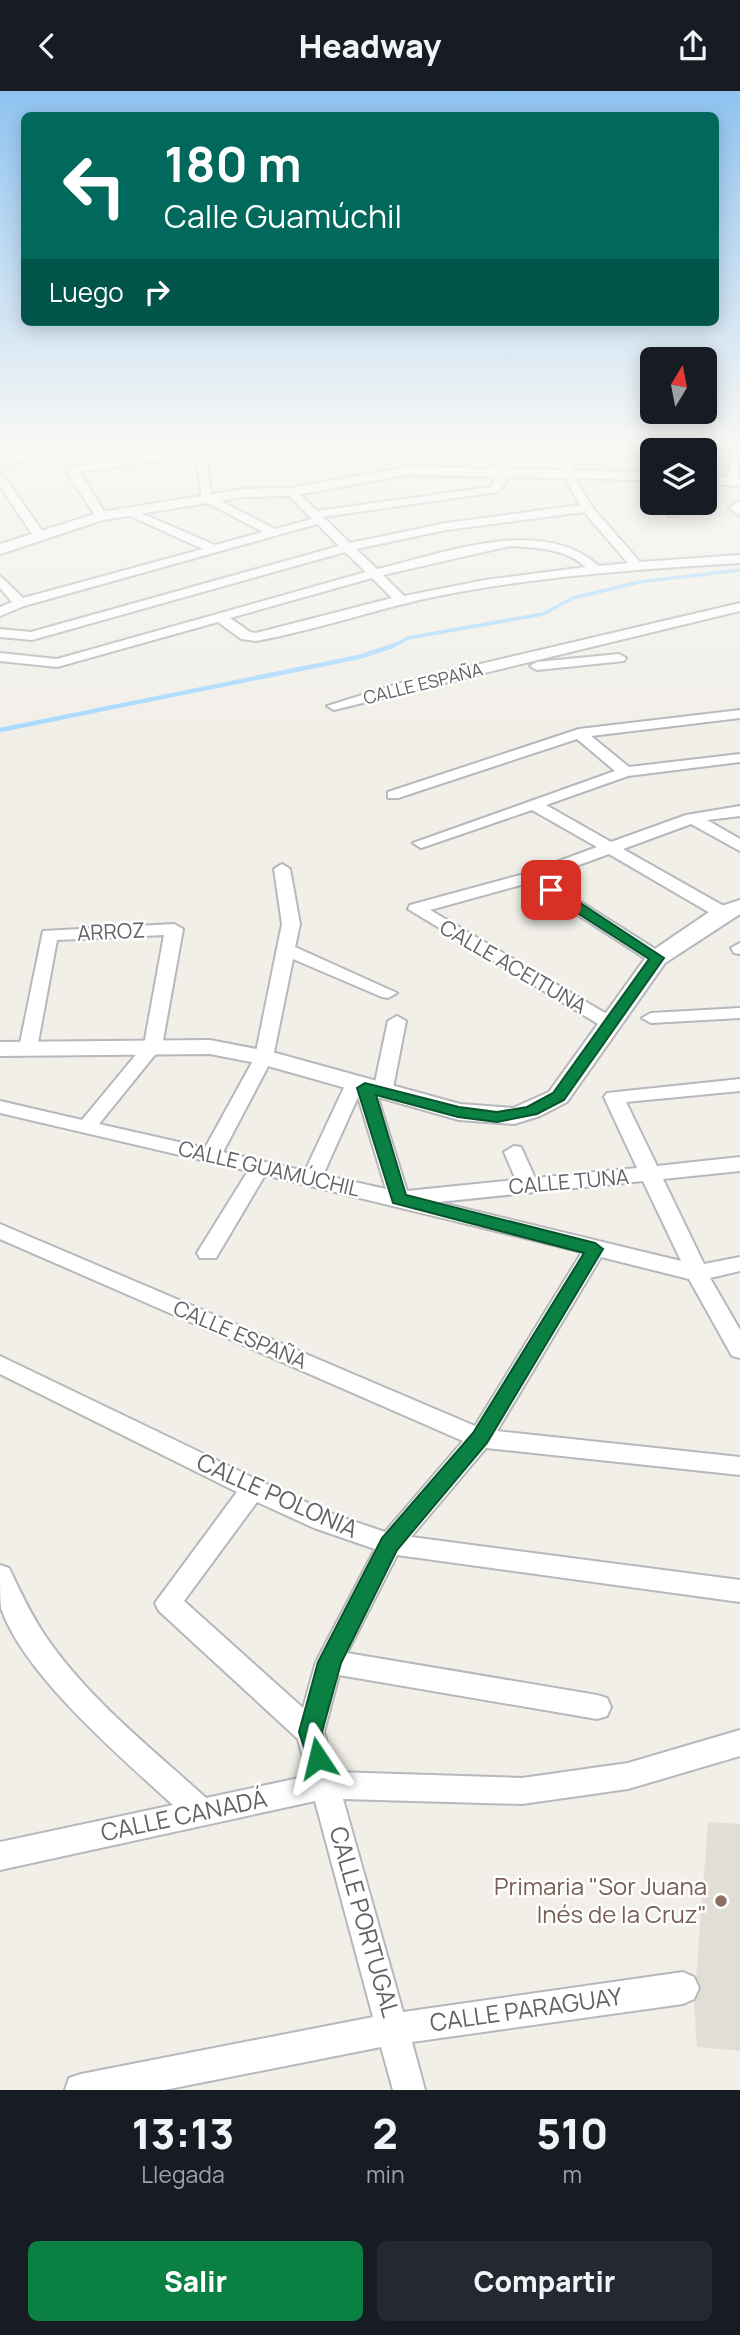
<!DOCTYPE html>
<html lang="es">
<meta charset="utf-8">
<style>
:root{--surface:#171b24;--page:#242831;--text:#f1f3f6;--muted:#9ea1a6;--accent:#0b8043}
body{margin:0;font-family:Manrope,sans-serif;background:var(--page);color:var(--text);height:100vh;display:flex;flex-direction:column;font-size:26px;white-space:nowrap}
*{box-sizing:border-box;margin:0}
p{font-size:23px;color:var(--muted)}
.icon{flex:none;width:38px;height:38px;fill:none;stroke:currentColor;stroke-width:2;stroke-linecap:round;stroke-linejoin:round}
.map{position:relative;height:1999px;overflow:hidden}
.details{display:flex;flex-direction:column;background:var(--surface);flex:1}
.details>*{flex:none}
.banner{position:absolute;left:21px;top:21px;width:698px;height:214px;border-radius:10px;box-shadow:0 4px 18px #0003;background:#00695c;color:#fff;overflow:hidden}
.needle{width:46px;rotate:10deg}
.fabs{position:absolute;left:640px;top:256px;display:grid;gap:14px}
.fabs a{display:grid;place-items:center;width:77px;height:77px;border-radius:10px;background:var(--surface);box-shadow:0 4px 18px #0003;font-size:35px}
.pin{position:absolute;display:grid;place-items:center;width:60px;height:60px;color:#fff;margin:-30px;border-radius:14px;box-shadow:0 4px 10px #0006}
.me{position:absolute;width:77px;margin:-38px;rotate:350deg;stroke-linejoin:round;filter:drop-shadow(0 0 5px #0008)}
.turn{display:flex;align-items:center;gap:24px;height:147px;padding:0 28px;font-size:32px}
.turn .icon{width:91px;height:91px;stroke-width:2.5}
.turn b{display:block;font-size:49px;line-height:60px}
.then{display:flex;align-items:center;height:66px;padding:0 28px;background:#0003;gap:14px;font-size:26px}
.eta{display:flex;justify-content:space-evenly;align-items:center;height:119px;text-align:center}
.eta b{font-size:42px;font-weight:800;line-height:49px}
.primary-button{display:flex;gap:14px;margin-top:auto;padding:14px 28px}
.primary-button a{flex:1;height:80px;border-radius:10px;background:var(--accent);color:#fff;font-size:28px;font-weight:800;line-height:80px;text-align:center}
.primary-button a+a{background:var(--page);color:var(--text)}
header{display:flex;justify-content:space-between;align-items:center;height:91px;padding:0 28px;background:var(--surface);font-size:32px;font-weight:800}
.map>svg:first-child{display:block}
.education{fill:#e1ded6}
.green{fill:#c5e8c5}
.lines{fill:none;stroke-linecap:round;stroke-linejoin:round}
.stream-far1{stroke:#aadaff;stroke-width:3.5}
.stream{stroke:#aadaff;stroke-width:4.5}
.minor-casing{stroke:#b5b8bc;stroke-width:4}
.tertiary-casing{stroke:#b5b8bc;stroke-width:4}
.minor{fill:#fff;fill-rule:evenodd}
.tertiary{fill:#fff;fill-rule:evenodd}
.route{fill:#0b8043;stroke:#07532c;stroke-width:2}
.education-dot{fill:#8d6e63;stroke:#fff;stroke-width:2.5}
.labels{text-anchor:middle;stroke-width:5;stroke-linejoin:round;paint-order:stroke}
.far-street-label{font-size:18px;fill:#5f6368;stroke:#fff}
.street-label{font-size:21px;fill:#5f6368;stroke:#fff}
.near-street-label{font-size:24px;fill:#5f6368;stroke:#fff}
.near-education-label{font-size:24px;fill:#785e54;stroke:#fff;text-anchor:end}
</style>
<header><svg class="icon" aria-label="back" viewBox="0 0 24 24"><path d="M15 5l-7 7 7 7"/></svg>Headway<svg class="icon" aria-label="share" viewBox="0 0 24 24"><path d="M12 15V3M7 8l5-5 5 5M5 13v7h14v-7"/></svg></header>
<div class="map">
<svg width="740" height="1999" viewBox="0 0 740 1999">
<rect width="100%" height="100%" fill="#f1efe8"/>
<path class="education" d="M 708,1731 L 740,1733 L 740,1960 L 697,1956 L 694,1912 Z"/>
<path class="green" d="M 0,356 L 117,356 L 0,372 Z"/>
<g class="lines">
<path class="stream-far1" d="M 391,556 L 408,547 L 543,523 L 573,507 L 639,491 L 740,479"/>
<path class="stream" d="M 0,639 L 359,566 L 395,554"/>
<defs>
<path id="minor" d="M 54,356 L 71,356 L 0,376 L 0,370 Z
M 195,356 L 205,356 L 211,405 L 275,438 L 312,428 L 287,403 L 287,399 L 295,399 L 317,420 L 490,396 L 494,391 L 496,356 L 506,356 L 506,392 L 497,401 L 323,426 L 350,452 L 446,432 L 580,414 L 562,382 L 574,356 L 584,356 L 572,382 L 592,416 L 640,471 L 740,464 L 740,472 C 640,478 542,485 443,504 C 380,516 319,539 256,550 L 241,548 L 218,531 L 57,576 L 0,570 L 0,562 L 57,568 L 366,481 L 345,461 L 32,549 L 0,546 L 0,538 L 31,541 L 339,455 L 317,433 L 24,515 L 0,525 L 0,516 L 12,511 L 0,497 L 0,485 L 23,507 L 203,458 L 128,424 L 128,420 L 136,420 L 215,454 L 263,441 L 202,409 L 196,364 L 79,381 L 107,425 L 101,428 L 97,427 L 67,382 L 75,375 ZM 584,421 L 628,472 L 599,475 C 541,423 443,463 377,478 L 356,458 L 446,439 ZM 510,455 C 537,457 565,457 586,476 L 485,489 L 404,505 L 383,484 ZM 372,487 L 392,507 L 256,542 L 250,541 L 230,527 Z
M 654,356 L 664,356 L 666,359 L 656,359 Z
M 730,356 L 740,356 L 738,391 L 732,394 L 726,391 L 733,366 Z
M 646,382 L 653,386 L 653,397 L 641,385 Z
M 0,384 L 4,385 L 44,443 L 42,445 L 32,443 L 0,395 Z
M 740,410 L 740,425 L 729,417 Z
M 659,411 L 671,411 L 679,423 L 677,425 L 669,425 Z
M 740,512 L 740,520 C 605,553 469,585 334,619 L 327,615 L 404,591 Z
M 619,563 L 626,567 L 624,570 L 537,579 L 530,575 L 537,571 Z
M 740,619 L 740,627 L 591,645 L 629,676 L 740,663 L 740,671 L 628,685 L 546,714 L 611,751 L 686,724 L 740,715 L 740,725 L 707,729 L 740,748 L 740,760 L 691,733 L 623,758 L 729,818 L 731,822 L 729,826 L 717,826 L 609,763 L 543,787 L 663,863 L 666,867 L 663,871 L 651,871 L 528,792 L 430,819 L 617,929 L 620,933 L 617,937 L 605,937 L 408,818 L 410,814 L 524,783 L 597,756 L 532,719 L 427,755 L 421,757 L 413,752 L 615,680 L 577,648 L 398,707 L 388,707 L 388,701 L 579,638 Z
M 282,773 L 290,778 L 300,833 L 295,856 L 397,902 L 388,907 L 382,906 L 293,868 L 273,966 L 223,1061 L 305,1080 L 347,990 L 354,988 L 374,996 L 388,930 L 397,925 L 406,930 L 392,1002 L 389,1006 L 378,1007 L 407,1100 L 516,1089 L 504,1061 L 514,1055 L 521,1056 L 535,1087 L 637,1077 L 604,1006 L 607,1002 L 740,988 L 740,1000 L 626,1011 L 657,1075 L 740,1066 L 740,1080 L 663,1088 L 704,1173 L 740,1166 L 740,1180 L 710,1187 L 740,1239 L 740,1267 L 732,1265 L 689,1188 L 601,1166 L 497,1340 L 740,1366 L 740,1384 L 486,1357 L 411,1446 L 740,1489 L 740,1511 L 397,1464 L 347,1562 L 597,1604 L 607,1607 L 611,1616 L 607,1625 L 597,1628 L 339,1584 L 324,1641 L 335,1681 L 522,1687 L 628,1672 L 740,1639 L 740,1665 L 628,1698 L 522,1713 L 343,1708 L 403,1921 L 683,1881 L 694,1886 L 699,1897 L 694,1908 L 683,1913 L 412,1951 L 425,1999 L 393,1999 L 381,1956 L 164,1999 L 65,1999 L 69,1987 L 81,1983 L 373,1926 L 315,1710 L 0,1779 L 0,1751 L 173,1714 C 121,1666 24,1584 1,1517 C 0,1505 0,1487 0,1474 L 9,1477 C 20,1500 30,1522 44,1543 C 87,1607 150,1656 206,1707 L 308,1685 L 298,1648 L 159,1520 L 155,1512 L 237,1401 L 0,1283 L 0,1265 L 262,1391 L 332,1423 L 385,1441 L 463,1350 L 0,1148 L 0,1133 L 475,1335 L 582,1161 L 265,1084 L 216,1167 L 200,1167 L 197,1162 L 248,1080 L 0,1022 L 0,1010 L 82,1029 L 144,954 L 164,844 L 57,849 L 37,957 L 28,963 L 21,961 L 19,957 L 43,840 L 174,833 L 183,838 L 162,955 L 99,1033 L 205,1057 L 255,966 L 282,833 L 274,778 ZM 358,1006 L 386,1098 L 323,1084 ZM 643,1090 L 681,1170 L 438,1111 ZM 257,1411 L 314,1437 L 375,1458 L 316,1571 L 303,1617 L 184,1510 Z
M 740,852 L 740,863 L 734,862 L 731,857 Z
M 740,917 L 740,927 L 651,932 L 642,927 L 651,922 Z"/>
<path id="tertiary" d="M 406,376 L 653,381 L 653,389 L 406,384 L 291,405 L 244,406 L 103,429 L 0,463 L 0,453 L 101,421 L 244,398 L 291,397 Z
M 705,384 L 740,388 L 740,396 L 705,392 Z
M 740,809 L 740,823 L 665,872 L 567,1011 L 540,1025 L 514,1033 L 459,1029 L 261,973 L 210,963 L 0,965 L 0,951 L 210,949 L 272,961 L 460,1013 L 513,1017 L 549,1001 L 649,862 L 715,817 Z"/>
</defs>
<use href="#minor" class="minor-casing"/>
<use href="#tertiary" class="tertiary-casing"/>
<use href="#minor" class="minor"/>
<use href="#tertiary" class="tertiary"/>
</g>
<linearGradient id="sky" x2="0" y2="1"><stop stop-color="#8fc3f1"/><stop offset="0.56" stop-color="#f9f8f5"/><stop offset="1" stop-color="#f9f8f5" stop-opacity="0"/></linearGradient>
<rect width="740" height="636" fill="url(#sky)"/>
<path class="route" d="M 546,796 L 556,796 L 664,867 L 564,1009 L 537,1023 L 497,1031 L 458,1026 L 376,1004 L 406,1104 L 595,1152 L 603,1158 L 487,1352 L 397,1459 L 341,1572 L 322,1641 L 330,1667 L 327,1675 L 318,1678 L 310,1675 L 299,1641 L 318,1571 L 382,1447 L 473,1342 L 584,1162 L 393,1112 L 357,997 L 365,992 L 459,1016 L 497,1021 L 527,1016 L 553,1002 L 649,868 L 546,802 Z"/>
<circle class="education-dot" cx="721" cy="1810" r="7"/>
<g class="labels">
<g class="far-street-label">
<text transform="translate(423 593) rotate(-14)" y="6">CALLE ESPAÑA</text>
</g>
<g class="street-label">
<text transform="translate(111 841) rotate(-3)" y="7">ARROZ</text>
<text transform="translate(513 876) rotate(30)" y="7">CALLE ACEITUNA</text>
<text transform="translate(269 1078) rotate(13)" y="7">CALLE GUAMÚCHIL</text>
<text transform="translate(569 1091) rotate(-5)" y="7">CALLE TUNA</text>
<text transform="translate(240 1244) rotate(23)" y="7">CALLE ESPAÑA</text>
</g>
<g class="near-street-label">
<text transform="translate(277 1405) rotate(24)" y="8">CALLE POLONIA</text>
<text transform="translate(184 1725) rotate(-12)" y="8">CALLE CANADÁ</text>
<text transform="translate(364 1831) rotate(74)" y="8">CALLE PORTUGAL</text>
<text transform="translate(526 1919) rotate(-8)" y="8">CALLE PARAGUAY</text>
</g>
<g class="near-education-label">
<text x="707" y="1804">Primaria "Sor Juana<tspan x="707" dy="28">Inés de la Cruz"</tspan></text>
</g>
</g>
</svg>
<div class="fabs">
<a><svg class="needle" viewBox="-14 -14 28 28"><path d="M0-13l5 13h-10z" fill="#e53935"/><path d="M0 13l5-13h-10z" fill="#9ea1a6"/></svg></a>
<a><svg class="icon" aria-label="layers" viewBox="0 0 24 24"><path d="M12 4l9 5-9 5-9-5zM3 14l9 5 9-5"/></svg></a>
</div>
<div class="pin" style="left:551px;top:799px;background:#d93025"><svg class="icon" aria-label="arrive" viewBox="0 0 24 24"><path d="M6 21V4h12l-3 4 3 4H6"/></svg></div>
<svg class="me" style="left:318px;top:1667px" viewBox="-20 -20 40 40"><path d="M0-17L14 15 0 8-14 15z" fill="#0b8043" stroke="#fff" stroke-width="4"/></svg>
<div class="banner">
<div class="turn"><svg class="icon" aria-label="left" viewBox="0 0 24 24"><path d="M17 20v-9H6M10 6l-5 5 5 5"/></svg><div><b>180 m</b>Calle Guamúchil</div></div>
<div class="then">Luego<svg class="icon" aria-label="right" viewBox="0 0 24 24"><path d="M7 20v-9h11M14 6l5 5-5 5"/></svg></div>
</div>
</div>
<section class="details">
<div class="eta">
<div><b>13:13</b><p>Llegada</p></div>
<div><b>2</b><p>min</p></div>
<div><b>510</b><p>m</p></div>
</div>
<div class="primary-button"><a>Salir</a><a>Compartir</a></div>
</section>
